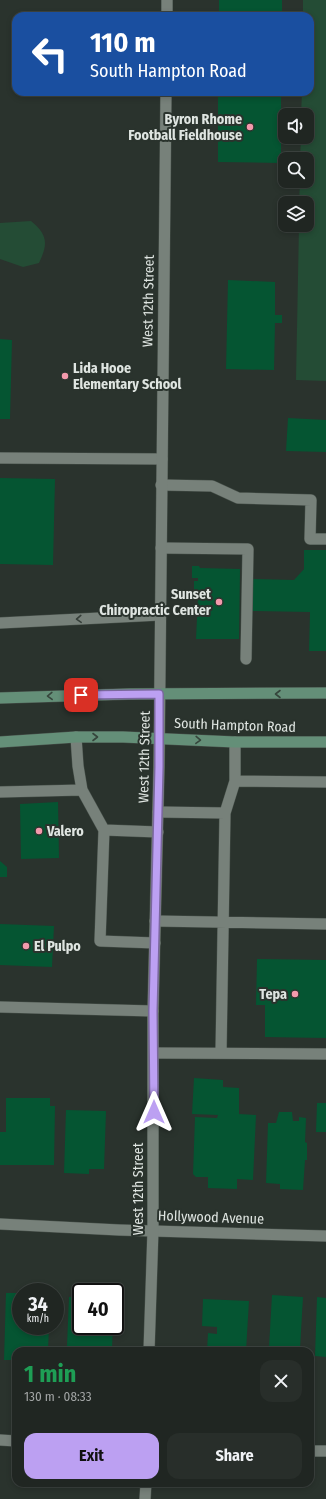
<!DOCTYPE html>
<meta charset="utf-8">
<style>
:root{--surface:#202622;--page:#282e2a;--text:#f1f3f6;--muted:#a2a5a5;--line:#3d4340;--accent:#bca0f2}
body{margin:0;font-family:"Fira Sans Condensed",sans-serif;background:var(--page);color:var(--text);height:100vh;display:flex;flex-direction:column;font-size:15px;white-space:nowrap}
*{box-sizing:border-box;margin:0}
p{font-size:13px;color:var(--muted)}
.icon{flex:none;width:22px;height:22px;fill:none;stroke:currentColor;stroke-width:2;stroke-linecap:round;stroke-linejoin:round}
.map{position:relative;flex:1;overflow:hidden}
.side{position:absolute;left:12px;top:1347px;width:302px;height:140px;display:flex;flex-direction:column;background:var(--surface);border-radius:12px;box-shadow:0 2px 6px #0003,0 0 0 1px var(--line)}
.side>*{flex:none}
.guide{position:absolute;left:12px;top:12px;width:302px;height:84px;border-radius:12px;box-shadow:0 2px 6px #0003,0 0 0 1px var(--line);background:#1a4fa0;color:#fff;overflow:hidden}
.buttons{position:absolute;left:278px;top:108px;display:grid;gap:8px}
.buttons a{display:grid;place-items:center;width:36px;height:36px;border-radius:8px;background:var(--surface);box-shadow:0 2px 6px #0003,0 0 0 1px var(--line);font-size:20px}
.speed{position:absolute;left:12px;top:1283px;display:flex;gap:8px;font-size:20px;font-weight:700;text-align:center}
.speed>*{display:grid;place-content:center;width:52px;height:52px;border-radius:50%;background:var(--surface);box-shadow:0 2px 6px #0003,0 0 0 1px var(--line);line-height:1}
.speed small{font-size:10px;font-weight:400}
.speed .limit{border:2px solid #111;border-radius:6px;background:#fff;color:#111}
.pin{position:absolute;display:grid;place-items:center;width:34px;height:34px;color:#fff;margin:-17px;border-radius:8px;box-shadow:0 2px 6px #0006}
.me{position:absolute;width:44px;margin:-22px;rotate:0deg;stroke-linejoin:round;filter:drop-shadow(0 0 3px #0008)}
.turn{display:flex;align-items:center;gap:14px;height:84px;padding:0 12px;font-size:18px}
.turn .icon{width:52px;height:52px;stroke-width:2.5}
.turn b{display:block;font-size:28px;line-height:34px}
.round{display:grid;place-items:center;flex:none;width:42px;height:42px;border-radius:12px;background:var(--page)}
.headline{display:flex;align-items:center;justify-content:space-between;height:68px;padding:0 12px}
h1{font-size:24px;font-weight:700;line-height:30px;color:#1e9e55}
.cta{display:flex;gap:8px;margin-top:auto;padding:8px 12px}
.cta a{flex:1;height:46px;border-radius:12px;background:var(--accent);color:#111;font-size:16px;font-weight:700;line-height:46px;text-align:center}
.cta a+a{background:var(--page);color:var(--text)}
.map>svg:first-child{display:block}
.green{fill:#244c35}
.building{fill:#055532}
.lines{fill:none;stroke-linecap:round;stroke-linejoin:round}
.service-casing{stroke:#47504a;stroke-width:12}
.minor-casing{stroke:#47504a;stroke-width:12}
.tertiary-casing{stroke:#47504a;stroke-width:12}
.secondary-casing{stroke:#47504a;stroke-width:12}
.service{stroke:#77817a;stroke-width:11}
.minor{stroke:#77817a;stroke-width:11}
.tertiary{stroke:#77817a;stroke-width:11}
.secondary{stroke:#648f78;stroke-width:11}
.oneway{stroke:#363f39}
.oneway2{stroke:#36453c}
.route-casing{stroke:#7a689d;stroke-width:10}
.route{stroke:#bca0f2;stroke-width:7}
.poi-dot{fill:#f39aac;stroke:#2a332d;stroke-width:1.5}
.labels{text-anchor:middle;stroke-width:4;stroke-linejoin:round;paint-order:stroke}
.poi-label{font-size:14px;font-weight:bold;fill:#dfe5e1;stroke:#2a332d;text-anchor:end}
.street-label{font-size:14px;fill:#dfe5e1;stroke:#2a332d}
</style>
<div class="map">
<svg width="326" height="1499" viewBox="0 0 326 1499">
<rect width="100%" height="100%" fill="#2a332d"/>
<path class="green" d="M 303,0 L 326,0 L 326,381 L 296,380 L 299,225 L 307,225 L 307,203 L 299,203 L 300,181 L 307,181 L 307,159 L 300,159 L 301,137 L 307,137 L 307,115 L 301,115 L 302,92 L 310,92 L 310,16 L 303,16 Z
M 31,221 C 48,235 48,244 39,263 L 23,267 L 0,259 L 0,223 Z"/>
<path class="building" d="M 219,0 L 282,0 L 282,16 L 219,16 Z
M 218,92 L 281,92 L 281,163 L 218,162 Z
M 228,280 L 275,282 L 275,315 L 282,315 L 282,323 L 275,323 L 274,370 L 226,369 Z
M 0,339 L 12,340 L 10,419 L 0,419 Z
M 288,418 L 326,420 L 326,452 L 286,451 Z
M 0,478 L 55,479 L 53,565 L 0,564 Z
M 304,550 L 326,550 L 326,651 L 309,651 L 310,612 L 251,611 L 252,579 L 294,580 L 304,569 Z
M 192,566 L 199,566 L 200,568 L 240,569 L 239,639 L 196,639 L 198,596 L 194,596 L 194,581 L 198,581 L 198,578 L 192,578 Z
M 58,802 L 59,858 L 21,859 L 20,804 Z
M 0,861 L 7,867 L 7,877 L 0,877 Z
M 0,924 L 54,926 L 52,967 L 0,965 Z
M 257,959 L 326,960 L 326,1038 L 265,1037 L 265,1005 L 256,1005 Z
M 194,1078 L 223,1080 L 223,1087 L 239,1088 L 239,1114 L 256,1115 L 253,1180 L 237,1179 L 237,1189 L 208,1188 L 208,1177 L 196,1177 L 193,1174 L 195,1117 L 217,1118 L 218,1115 L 192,1114 Z
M 6,1098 L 50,1098 L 50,1106 L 55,1106 L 54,1165 L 0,1165 L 0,1132 L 6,1132 Z
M 317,1103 L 326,1103 L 326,1132 L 316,1132 Z
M 66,1110 L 106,1111 L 104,1169 L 89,1169 L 89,1174 L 64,1173 Z
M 279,1112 L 292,1112 L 293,1121 L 299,1121 L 299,1117 L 306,1118 L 305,1142 L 307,1143 L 307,1160 L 305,1160 L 303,1190 L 280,1189 L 280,1184 L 266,1183 L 268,1123 L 276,1123 Z
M 77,1292 L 81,1292 L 81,1326 L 113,1326 L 112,1348 L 100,1347 L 99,1351 L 80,1351 L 81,1347 L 67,1346 L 69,1297 L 77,1297 Z
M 6,1293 L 21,1293 L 21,1326 L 49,1326 L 48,1351 L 16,1351 L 16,1360 L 4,1360 Z
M 272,1295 L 303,1297 L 300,1349 L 294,1349 L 294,1351 L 282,1351 L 282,1348 L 269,1347 Z
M 317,1297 L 326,1298 L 326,1357 L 315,1356 Z
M 203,1299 L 249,1301 L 246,1351 L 207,1351 L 208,1333 L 217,1334 L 217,1327 L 202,1326 Z"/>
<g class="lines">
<defs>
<path id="service" d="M 0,458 L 162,459
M 161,485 L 212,486 L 238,498 L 311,500 L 310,539 L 326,539
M 161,548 L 248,549 L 246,659
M 0,623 L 160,615
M 76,737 L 78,766 L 82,790 L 104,830
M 235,781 L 326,782
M 0,792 L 82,790
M 158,812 L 225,813
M 155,921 L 326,924
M 155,943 L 100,941 L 104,830 L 158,832
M 0,1007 L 153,1011
M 154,1053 L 326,1054
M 221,1053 L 225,813 L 235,781 L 235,742
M 0,1440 L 16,1441
M 310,1451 L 326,1451"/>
<path id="minor" d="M 0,1224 L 119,1230 L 326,1236"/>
<path id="tertiary" d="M 167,16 L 167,0
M 149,1351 L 153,1230 L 153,1011 L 159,767 L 166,92
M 145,1499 L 146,1483"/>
<path id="secondary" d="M 0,698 L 129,694 L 326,693
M 0,742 L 76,737 L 123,737 L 235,742 L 326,742"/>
</defs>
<use href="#service" class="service-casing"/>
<use href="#minor" class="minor-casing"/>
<use href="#tertiary" class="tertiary-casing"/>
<use href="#secondary" class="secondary-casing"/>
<use href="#service" class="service"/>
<use href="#minor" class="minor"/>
<use href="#tertiary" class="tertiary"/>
<use href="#secondary" class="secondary"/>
</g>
<defs><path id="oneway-chevron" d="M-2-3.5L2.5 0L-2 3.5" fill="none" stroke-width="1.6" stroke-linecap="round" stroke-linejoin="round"/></defs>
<use class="oneway" href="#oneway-chevron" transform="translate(79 619) rotate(177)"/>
<g class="oneway2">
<use href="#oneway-chevron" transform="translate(278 694) rotate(180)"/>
<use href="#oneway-chevron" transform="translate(50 696) rotate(178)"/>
<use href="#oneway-chevron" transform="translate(95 737)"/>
<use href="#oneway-chevron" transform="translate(198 740) rotate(2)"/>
</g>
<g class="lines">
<defs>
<path id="route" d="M 81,695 L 159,694 L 159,767 L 153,1011 L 154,1112"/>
</defs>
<use href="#route" class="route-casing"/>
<use href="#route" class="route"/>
</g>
<g class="poi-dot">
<circle cx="250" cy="127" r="4"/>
<circle cx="65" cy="376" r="4"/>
<circle cx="219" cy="602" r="4"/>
<circle cx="39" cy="831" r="4"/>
<circle cx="26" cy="946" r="4"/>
<circle cx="295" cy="994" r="4"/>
</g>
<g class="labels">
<g class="poi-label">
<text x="242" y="124">Byron Rhome<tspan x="242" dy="16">Football Fieldhouse</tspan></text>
<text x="73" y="373" text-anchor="start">Lida Hooe<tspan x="73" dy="16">Elementary School</tspan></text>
<text x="211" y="599">Sunset<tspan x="211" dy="16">Chiropractic Center</tspan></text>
<text x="47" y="836" text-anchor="start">Valero</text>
<text x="34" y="951" text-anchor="start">El Pulpo</text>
<text x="287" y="999">Tepa</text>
</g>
<g class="street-label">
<text transform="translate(148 301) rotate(-89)" y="5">West 12th Street</text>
<text transform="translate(235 725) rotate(2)" y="5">South Hampton Road</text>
<text transform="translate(144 757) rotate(-89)" y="5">West 12th Street</text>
<text transform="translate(138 1189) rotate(-90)" y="5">West 12th Street</text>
<text transform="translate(211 1217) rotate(2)" y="5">Hollywood Avenue</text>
</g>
</g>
</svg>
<div class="buttons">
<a><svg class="icon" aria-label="sound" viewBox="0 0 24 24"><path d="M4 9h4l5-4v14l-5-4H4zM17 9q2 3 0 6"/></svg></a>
<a><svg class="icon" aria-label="search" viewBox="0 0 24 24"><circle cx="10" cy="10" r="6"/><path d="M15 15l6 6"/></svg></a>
<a><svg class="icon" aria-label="layers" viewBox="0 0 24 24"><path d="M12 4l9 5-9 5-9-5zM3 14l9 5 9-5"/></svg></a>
</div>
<div class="speed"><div>34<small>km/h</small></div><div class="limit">40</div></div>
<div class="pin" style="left:81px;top:695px;background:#d93025"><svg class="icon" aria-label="arrive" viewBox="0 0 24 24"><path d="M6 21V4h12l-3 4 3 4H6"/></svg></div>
<svg class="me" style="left:154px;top:1112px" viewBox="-20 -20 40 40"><path d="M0-17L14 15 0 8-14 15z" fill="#bca0f2" stroke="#fff" stroke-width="4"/></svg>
<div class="guide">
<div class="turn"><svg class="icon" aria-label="left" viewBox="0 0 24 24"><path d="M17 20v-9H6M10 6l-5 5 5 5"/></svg><div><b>110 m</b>South Hampton Road</div></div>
</div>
<section class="side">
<div class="headline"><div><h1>1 min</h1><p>130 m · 08:33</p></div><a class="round"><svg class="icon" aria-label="close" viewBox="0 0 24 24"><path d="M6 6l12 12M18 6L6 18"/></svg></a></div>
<div class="cta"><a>Exit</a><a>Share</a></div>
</section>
</div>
